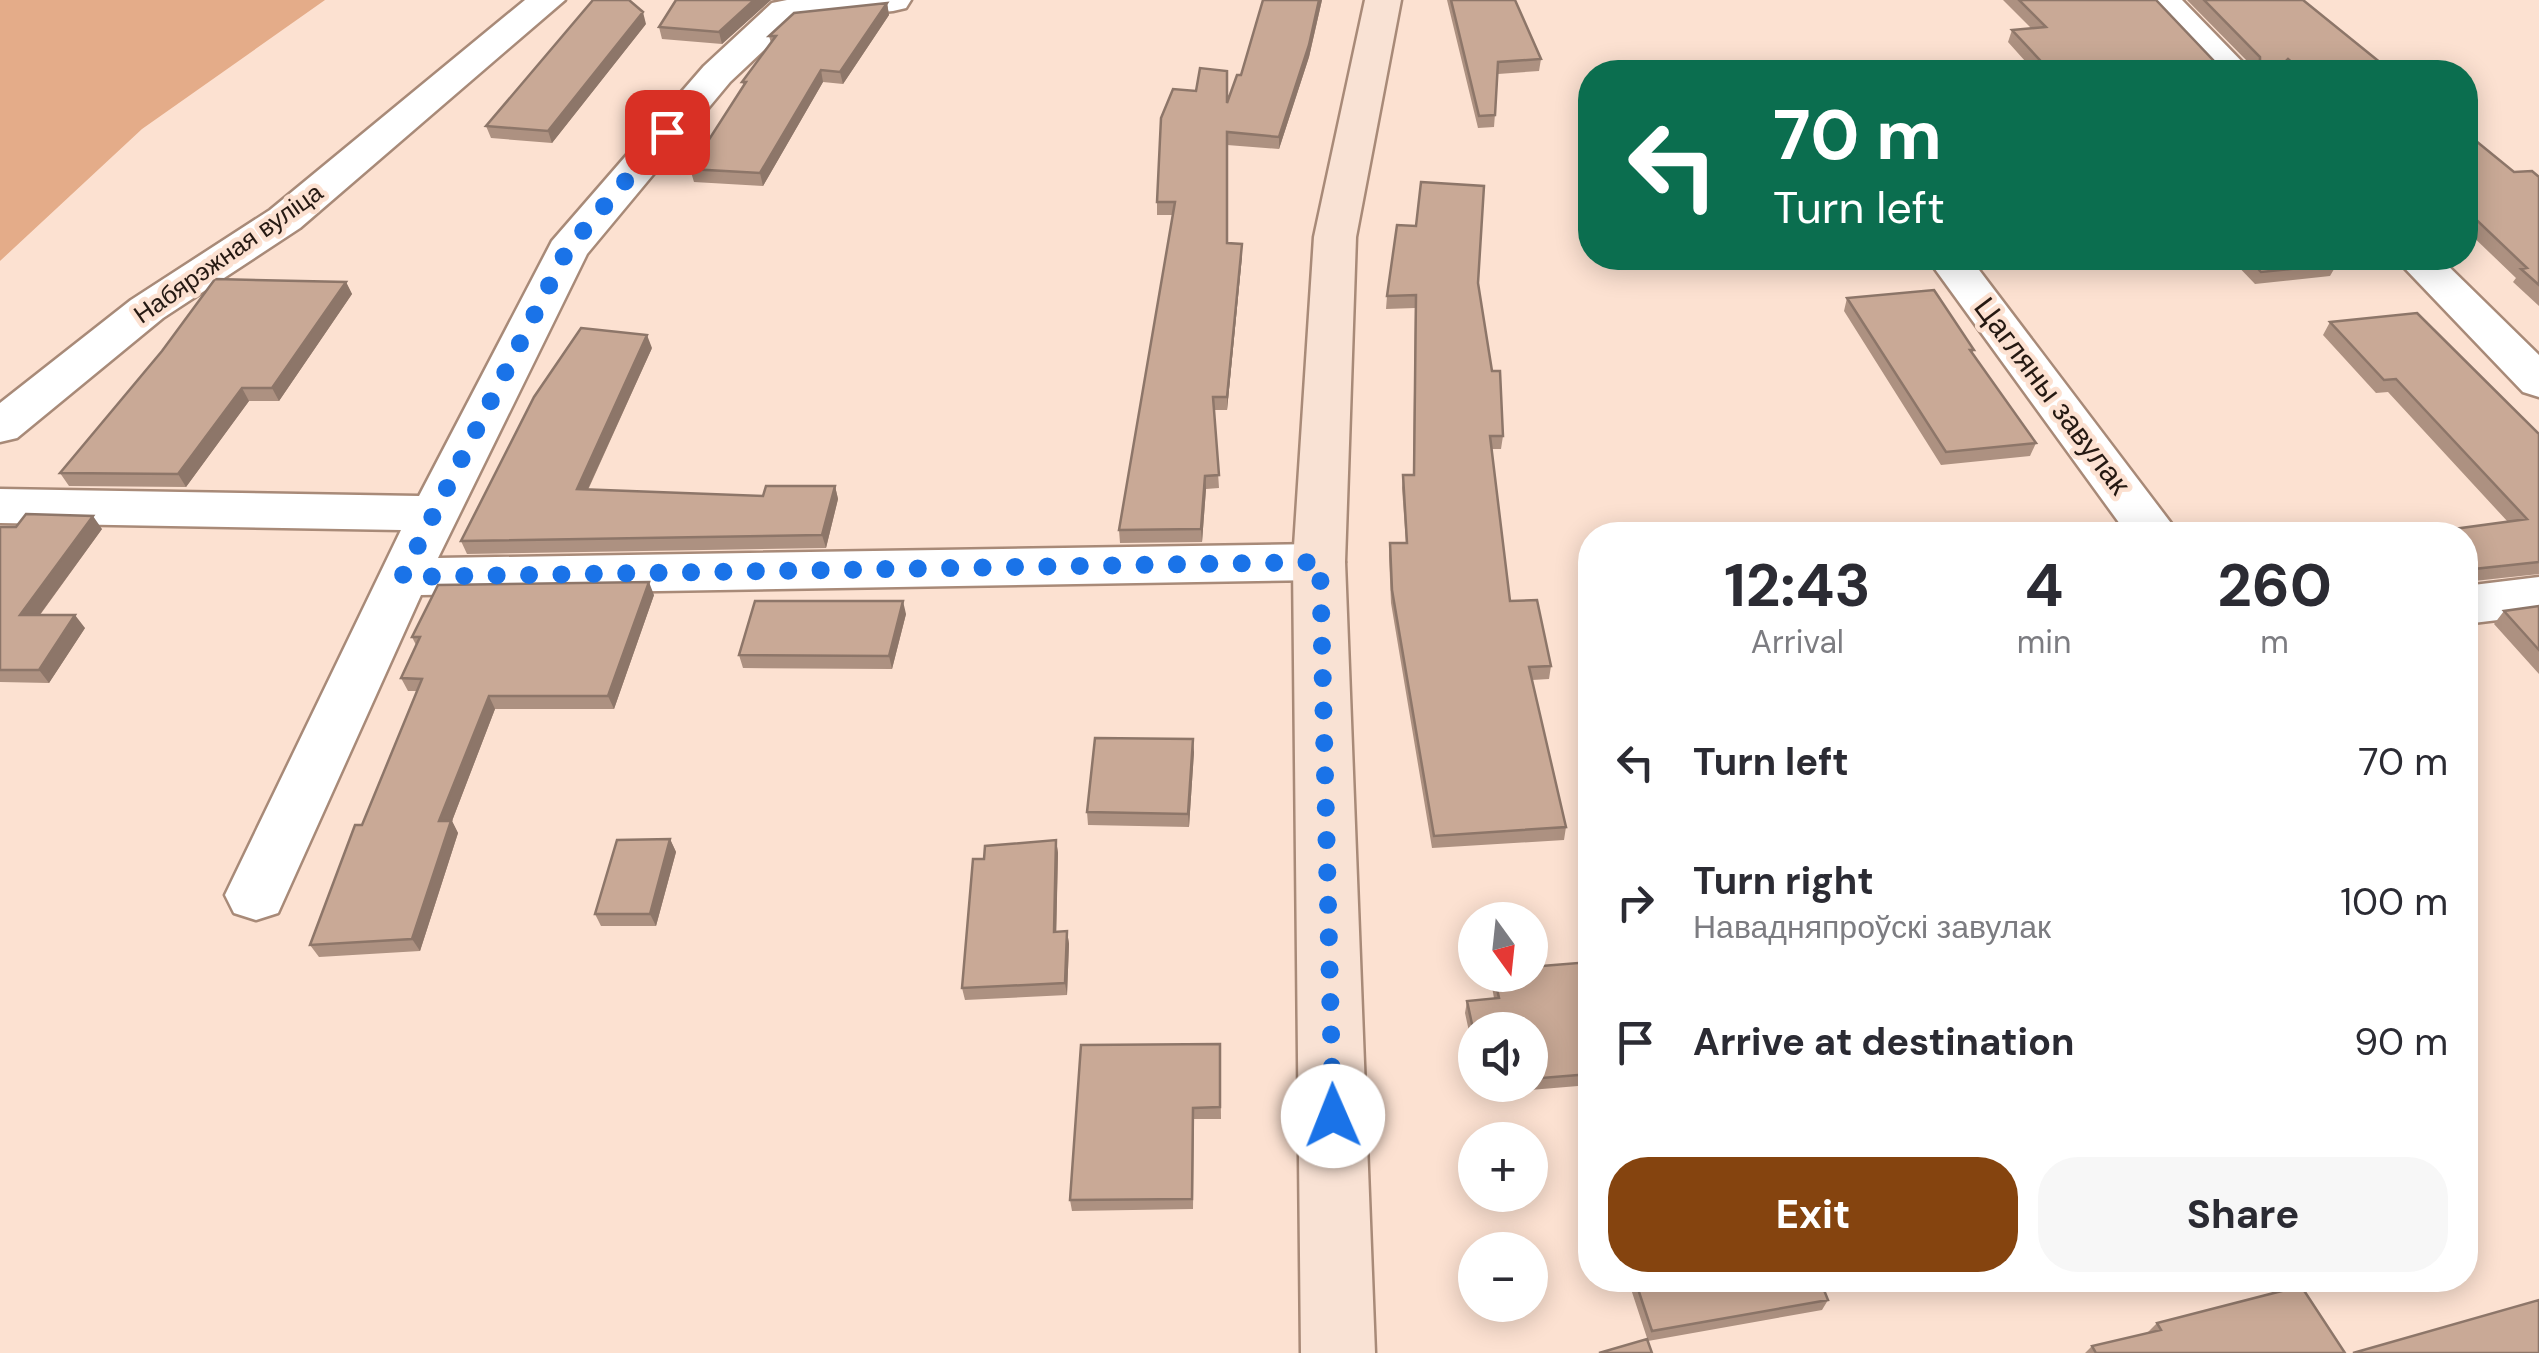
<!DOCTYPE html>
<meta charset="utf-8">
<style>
:root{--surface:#fff;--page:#f7f7f7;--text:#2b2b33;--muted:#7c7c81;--accent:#85440f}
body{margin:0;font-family:"DM Sans",sans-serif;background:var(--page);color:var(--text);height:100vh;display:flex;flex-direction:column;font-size:38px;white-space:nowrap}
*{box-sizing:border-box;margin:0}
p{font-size:32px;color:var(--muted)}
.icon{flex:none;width:55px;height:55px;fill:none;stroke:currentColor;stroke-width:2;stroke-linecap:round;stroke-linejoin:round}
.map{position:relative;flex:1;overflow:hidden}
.sheet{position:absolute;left:1578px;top:522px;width:900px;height:770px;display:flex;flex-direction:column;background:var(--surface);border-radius:40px;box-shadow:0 5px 25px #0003}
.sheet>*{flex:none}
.banner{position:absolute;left:1578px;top:60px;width:900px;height:210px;border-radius:40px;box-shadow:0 5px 25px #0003;background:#0b6e4f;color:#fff;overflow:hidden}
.needle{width:65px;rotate:165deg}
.tools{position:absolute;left:1458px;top:902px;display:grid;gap:20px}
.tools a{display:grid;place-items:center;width:90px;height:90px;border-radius:50%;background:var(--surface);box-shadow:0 5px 25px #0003;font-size:50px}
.pin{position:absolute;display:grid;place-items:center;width:85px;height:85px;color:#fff;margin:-42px;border-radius:20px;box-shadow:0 5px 15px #0006}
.me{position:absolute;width:110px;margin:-55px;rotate:359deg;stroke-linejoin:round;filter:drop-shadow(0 0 8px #0008)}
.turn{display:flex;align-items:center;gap:35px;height:210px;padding:0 30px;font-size:45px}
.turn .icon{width:130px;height:130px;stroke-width:2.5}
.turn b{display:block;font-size:70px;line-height:85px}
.eta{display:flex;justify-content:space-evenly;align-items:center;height:170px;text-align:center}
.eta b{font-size:60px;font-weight:700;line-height:70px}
.cta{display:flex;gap:20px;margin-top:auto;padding:20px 30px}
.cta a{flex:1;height:115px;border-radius:40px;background:var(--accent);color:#fff;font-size:40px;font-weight:700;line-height:115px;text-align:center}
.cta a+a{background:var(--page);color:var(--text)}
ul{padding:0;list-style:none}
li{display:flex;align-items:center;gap:30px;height:140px;padding:0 30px}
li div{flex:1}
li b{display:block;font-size:38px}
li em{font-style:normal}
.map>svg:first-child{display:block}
.green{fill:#e4ac89}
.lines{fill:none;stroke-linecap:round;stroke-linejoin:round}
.minor-casing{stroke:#a88a78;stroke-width:5}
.secondary-casing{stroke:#a88a78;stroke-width:5}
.minor{fill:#fff;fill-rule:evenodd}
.secondary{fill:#f9e2d4;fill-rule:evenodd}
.wall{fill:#ad9181}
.shaded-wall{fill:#8d7669}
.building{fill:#c9a996;stroke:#8d7669;stroke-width:2.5}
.route{stroke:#1a73e8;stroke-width:18;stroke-dasharray:0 32.4}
.labels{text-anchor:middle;stroke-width:9;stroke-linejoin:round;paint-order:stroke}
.far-street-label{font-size:25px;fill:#251912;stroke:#fce1d1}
.street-label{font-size:30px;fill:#251912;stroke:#fce1d1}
</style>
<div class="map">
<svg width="2539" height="1353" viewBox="0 0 2539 1353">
<rect width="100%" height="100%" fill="#fce1d1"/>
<path class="green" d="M 0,0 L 325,0 L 142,129 L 0,261 Z"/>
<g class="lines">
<defs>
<path id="minor" d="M 525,0 L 565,0 L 300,228 L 163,318 L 17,438 L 0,442 L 0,403 L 131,300 L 270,210 Z
M 787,0 L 911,0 L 906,8 L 893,11 L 795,21 L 730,82 L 587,254 L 438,558 L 1319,544 L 1337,549 L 1345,562 L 1337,575 L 1319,580 L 421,595 L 278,913 L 256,920 L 234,913 L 225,895 L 401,530 L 0,523 L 0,489 L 419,496 L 552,241 L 704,66 L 772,3 Z
M 2144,0 L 2182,0 L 2252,72 L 2212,72 Z
M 1927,258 L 1970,258 L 2180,535 L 2128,535 Z
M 2395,258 L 2440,258 L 2539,355 L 2539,397 L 2523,392 Z
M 2539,577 L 2539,615 L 2465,624 L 2465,586 Z"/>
<path id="secondary" d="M 1365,0 L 1401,0 L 1356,237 L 1345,562 L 1375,1353 L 1301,1353 L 1293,562 L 1314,237 Z"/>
</defs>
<use href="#minor" class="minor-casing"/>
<use href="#secondary" class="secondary-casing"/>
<use href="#minor" class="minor"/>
<use href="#secondary" class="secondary"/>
</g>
<path class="wall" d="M 676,0 L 771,0 L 722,44 L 662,39 L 659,27 Z
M 1263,0 L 1322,0 L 1309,57 L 1279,149 L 1227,145 L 1227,243 L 1242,256 L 1227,410 L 1214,410 L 1219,488 L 1206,489 L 1202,542 L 1120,543 L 1119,530 L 1173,215 L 1157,215 L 1157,202 L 1228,102 L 1241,75 Z
M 1447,0 L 1515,0 L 1541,59 L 1539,71 L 1498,74 L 1494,127 L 1478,128 Z
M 2003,0 L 2156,0 L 2215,62 L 2248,62 L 2187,0 L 2303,0 L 2392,72 L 2035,72 L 2008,42 L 2012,30 L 2031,28 Z
M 887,3 L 889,15 L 843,84 L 823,82 L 763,186 L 694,182 L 690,169 L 744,86 L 742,82 L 771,43 L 769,36 Z
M 646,24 L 552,143 L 491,138 L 486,126 Z
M 2465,132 L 2514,172 L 2539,177 L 2539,306 L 2513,282 L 2516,278 L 2465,229 Z
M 2230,258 L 2331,258 L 2337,264 L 2330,276 L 2255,284 Z
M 346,282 L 352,294 L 279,401 L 249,401 L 186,487 L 69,486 L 60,473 Z
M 1478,283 L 1503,436 L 1501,449 L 1492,449 L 1510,601 L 1551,666 L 1549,679 L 1532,680 L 1566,827 L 1564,840 L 1432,848 L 1391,603 L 1389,556 L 1390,543 L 1406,543 L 1402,488 L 1403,475 L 1413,475 L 1415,308 L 1386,309 L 1387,296 Z
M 1847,298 L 1974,350 L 1972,353 L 2036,443 L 2030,456 L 1941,465 L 1844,311 Z
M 2330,322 L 2539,434 L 2539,574 L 2465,582 L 2465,535 L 2430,535 L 2432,532 L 2508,522 L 2388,392 L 2376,393 L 2323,335 Z
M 652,348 L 588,490 L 763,496 L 835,486 L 838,499 L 826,548 L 467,554 L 461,541 Z
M 0,527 L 102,529 L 40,615 L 85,628 L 49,683 L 0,682 Z
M 654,595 L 614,709 L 495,709 L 452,821 L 458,833 L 420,951 L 319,957 L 310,945 L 362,825 L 417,691 L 408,691 L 401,678 L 416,645 L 412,637 Z
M 2539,606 L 2539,674 L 2494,624 L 2504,611 Z
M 906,614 L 892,669 L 743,668 L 739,655 Z
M 1194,752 L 1189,827 L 1088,825 L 1087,812 Z
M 670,839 L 676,852 L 656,926 L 601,926 L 595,914 Z
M 1056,840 L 1058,853 L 1056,932 L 1067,931 L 1069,944 L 1067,995 L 965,1000 L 962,988 L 984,859 Z
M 1590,962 L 1590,1085 L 1482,1094 L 1480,1085 L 1530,1085 L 1530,1030 L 1475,1030 L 1475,1059 L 1465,1013 L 1467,1001 L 1494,998 L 1491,982 L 1492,975 L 1530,975 Z
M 1220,1044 L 1221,1119 L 1194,1119 L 1193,1209 L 1072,1211 L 1070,1200 Z
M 1628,1280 L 1820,1280 L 1828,1300 L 1822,1310 L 1648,1341 Z
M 2157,1323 L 2345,1353 L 2085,1353 L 2092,1346 L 2147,1333 Z"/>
<path class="shaded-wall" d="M 754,0 L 771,0 L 722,44 L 719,32 Z
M 1319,0 L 1322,0 L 1309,57 L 1279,149 L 1279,137 Z
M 887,3 L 889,15 L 843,84 L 840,72 Z
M 643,12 L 646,24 L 552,143 L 548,131 Z
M 2288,59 L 2281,72 L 2275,72 Z
M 821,70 L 823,82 L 763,186 L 760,173 Z
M 1242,244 L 1242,256 L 1227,410 L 1227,397 Z
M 346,282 L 352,294 L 279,401 L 272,388 Z
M 647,335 L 652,348 L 582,502 L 577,489 Z
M 242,388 L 249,401 L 186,487 L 178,474 Z
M 1205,476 L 1206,489 L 1202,542 L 1201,529 Z
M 835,486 L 838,499 L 826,548 L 822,535 Z
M 93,516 L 102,529 L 30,628 L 20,615 Z
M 649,582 L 654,595 L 614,709 L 608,696 Z
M 903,601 L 906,614 L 892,669 L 889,656 Z
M 75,615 L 85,628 L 49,683 L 39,670 Z
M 489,696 L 495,709 L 452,821 L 458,833 L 420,951 L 412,939 L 439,821 Z
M 1193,739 L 1194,752 L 1189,827 L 1188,814 Z
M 670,839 L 676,852 L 656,926 L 650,914 Z
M 1056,840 L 1058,853 L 1056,944 L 1054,932 Z
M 1067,931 L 1069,944 L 1067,995 L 1065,983 Z"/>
<path class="building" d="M 593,0 L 629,0 L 643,12 L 548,131 L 486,126 Z
M 676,0 L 754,0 L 719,32 L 659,27 Z
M 1263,0 L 1319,0 L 1309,45 L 1279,137 L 1227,132 L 1227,243 L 1242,244 L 1227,397 L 1213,397 L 1219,475 L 1205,476 L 1201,529 L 1119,530 L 1175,202 L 1157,202 L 1161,118 L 1173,89 L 1196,91 L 1200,68 L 1227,71 L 1227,103 L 1237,75 L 1241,75 Z
M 1451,0 L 1515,0 L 1541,59 L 1498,62 L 1495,115 L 1479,116 Z
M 2019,0 L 2156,0 L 2215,62 L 2260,62 L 2260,57 L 2204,0 L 2303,0 L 2392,72 L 2303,72 L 2288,59 L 2275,72 L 2051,72 L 2012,30 L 2046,27 Z
M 887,3 L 840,72 L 821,70 L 760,173 L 690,169 L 746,82 L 742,82 L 776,36 L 769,36 L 794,13 Z
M 2465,132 L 2514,172 L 2532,171 L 2539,177 L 2539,285 L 2521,269 L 2527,268 L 2465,209 Z
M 1421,182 L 1484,186 L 1478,283 L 1492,371 L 1500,371 L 1503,436 L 1490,436 L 1510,601 L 1537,600 L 1551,666 L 1529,667 L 1566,827 L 1434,836 L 1392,590 L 1390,543 L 1407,543 L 1403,475 L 1414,475 L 1416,295 L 1387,296 L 1397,225 L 1416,226 Z
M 2248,258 L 2331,258 L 2337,264 L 2261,272 Z
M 215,279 L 346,282 L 272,388 L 242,388 L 178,474 L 60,473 L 162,351 Z
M 1934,290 L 1974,350 L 1970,350 L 2036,443 L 1946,452 L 1847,298 Z
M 2417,313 L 2539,434 L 2539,562 L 2474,569 L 2471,575 L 2465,568 L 2465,535 L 2435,535 L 2432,532 L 2527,519 L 2396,379 L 2384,380 L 2330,322 Z
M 581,328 L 647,335 L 577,489 L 763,496 L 766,486 L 835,486 L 822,535 L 461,541 L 534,397 Z
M 26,514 L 93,516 L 20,615 L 75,615 L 39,670 L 0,670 L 0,527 L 16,527 Z
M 649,582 L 608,696 L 489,696 L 439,821 L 451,821 L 412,939 L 310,945 L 355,825 L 362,825 L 422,679 L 401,678 L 420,637 L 412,637 L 438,585 Z
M 755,601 L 903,601 L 889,656 L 739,655 Z
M 2539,606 L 2539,650 L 2504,611 Z
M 1095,738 L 1193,739 L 1188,814 L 1087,812 Z
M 670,839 L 650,914 L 595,914 L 617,840 Z
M 1056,840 L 1054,932 L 1067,931 L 1065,983 L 962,988 L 973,859 L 984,859 L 985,846 Z
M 1590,962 L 1590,1074 L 1530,1079 L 1530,1030 L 1475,1030 L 1475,1038 L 1467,1001 L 1499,998 L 1494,975 L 1530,975 L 1530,967 Z
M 1220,1044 L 1220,1107 L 1193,1108 L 1192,1199 L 1070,1200 L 1081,1045 Z
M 1635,1280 L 1820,1280 L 1828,1300 L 1652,1331 Z
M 2301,1286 L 2345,1353 L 2096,1353 L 2092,1346 L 2161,1330 L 2157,1323 Z
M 2539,1300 L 2539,1353 L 2353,1353 Z
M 1647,1339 L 1652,1353 L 1599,1353 Z"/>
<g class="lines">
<path class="route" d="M 667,132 L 567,250 L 402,577 L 1320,562 L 1333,1116"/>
</g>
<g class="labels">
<g class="far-street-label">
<text transform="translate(228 253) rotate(-35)" y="9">Набярэжная вуліца</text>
</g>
<g class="street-label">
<text transform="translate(2052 396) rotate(53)" y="10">Цагляны завулак</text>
</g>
</g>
</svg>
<div class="tools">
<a><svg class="needle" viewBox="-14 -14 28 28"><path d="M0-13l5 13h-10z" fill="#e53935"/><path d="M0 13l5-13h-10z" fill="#7c7c81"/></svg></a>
<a><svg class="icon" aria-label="sound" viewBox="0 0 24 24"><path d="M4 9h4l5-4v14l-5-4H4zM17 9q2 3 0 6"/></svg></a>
<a>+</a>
<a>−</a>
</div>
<div class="pin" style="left:667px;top:132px;background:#d93025"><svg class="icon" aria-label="arrive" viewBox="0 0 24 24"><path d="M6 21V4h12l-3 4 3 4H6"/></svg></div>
<svg class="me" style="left:1333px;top:1116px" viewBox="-20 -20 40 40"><circle r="19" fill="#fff"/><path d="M0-13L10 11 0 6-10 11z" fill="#1a73e8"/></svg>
<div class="banner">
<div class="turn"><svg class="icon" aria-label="left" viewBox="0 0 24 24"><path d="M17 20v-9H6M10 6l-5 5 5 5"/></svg><div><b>70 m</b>Turn left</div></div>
</div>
<section class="sheet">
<div class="eta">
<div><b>12:43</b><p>Arrival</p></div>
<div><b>4</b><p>min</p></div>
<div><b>260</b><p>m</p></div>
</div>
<ul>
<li><svg class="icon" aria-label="left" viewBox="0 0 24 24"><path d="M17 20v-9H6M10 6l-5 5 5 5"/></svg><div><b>Turn left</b></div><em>70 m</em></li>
<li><svg class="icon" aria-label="right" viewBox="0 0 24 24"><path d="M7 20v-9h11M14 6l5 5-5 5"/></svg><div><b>Turn right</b><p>Навадняпроўскі завулак</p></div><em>100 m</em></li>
<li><svg class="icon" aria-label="arrive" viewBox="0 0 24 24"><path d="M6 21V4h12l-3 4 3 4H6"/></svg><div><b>Arrive at destination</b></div><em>90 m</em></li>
</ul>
<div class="cta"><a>Exit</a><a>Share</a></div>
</section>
</div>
